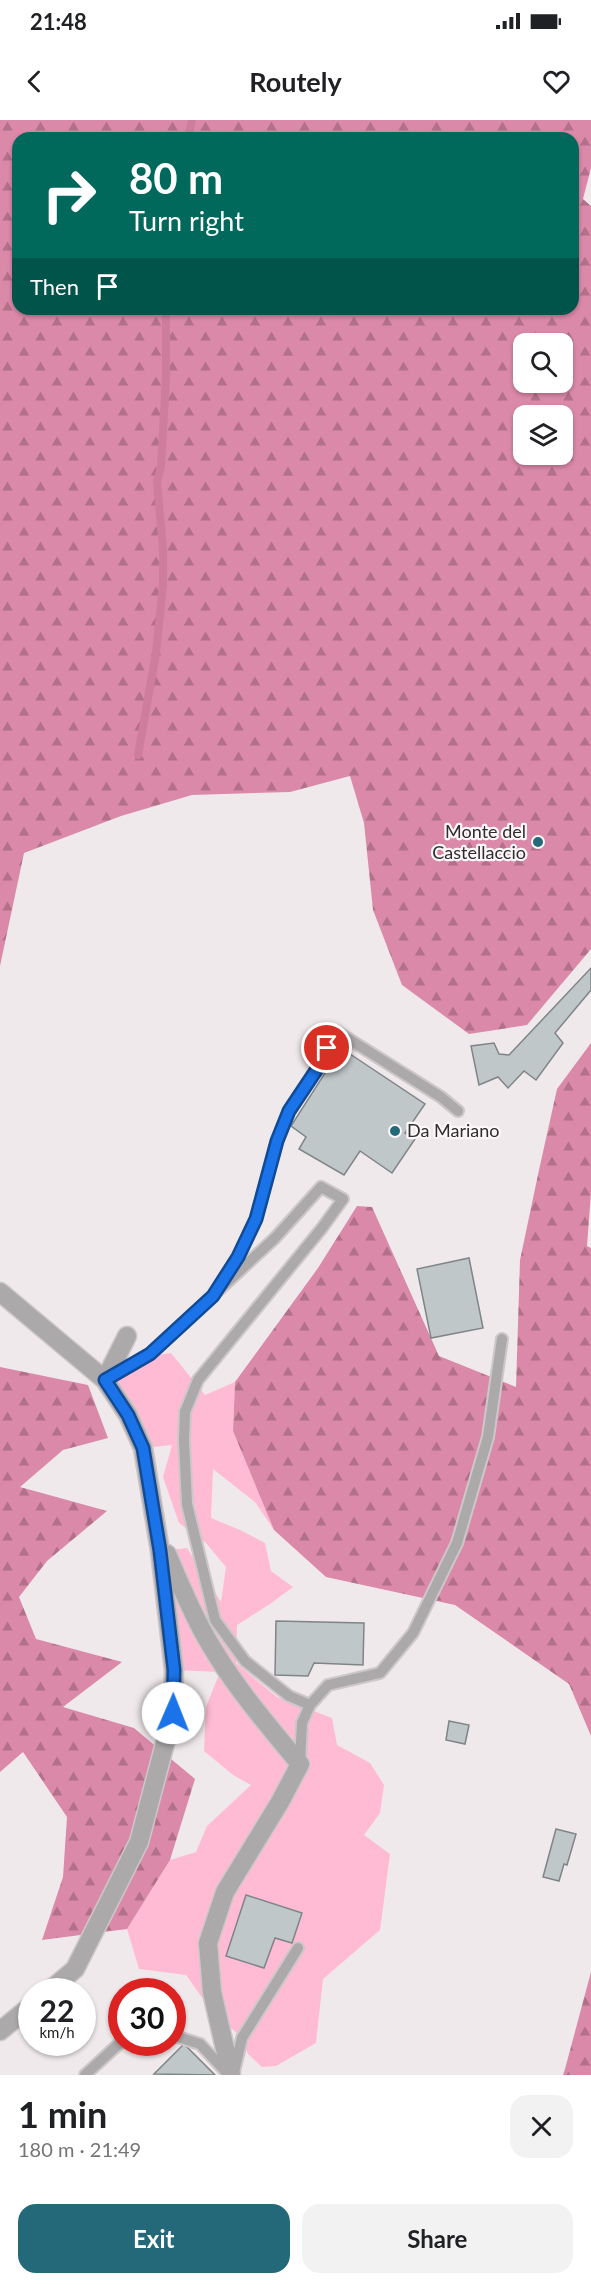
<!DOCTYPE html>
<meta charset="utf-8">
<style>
:root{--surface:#fff;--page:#f2f2f2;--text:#202124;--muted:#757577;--accent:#24697a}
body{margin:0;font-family:Lato,sans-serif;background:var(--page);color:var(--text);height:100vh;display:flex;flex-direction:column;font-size:22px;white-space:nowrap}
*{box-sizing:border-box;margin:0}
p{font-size:20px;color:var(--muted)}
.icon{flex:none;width:33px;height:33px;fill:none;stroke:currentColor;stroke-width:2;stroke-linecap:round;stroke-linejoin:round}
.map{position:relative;height:1955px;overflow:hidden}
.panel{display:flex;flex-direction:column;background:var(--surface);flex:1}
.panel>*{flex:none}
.hud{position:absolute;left:12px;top:12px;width:567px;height:183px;border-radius:18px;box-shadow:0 2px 4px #0004;background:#00695c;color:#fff;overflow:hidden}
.controls{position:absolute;left:513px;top:213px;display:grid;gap:12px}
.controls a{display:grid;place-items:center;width:60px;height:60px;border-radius:12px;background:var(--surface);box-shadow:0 2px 4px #0004;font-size:30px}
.speed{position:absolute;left:18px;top:1858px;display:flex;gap:12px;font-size:30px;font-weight:700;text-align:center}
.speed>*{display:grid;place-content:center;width:78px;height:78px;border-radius:50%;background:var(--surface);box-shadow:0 2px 4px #0004;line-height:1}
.speed small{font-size:15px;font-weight:400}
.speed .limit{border:9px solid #d22;background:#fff;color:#111}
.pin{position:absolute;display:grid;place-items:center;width:51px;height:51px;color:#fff;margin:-26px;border:3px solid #fff;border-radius:50%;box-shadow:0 2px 6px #0007}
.me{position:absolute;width:66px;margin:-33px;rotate:1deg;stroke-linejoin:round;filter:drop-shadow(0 0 4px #0008)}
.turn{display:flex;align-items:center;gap:21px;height:126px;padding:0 18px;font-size:27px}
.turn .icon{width:78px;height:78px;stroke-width:2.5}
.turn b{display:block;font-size:42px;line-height:51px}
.then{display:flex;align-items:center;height:57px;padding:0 18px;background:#0003;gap:12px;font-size:22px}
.round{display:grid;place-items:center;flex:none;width:63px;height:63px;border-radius:18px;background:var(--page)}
.headline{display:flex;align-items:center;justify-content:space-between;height:102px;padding:0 18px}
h1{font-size:36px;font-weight:700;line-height:45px}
.button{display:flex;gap:12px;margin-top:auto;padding:12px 18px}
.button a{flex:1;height:69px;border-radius:18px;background:var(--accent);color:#fff;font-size:24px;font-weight:700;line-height:69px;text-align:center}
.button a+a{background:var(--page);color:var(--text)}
.status{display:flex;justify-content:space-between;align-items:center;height:42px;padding:0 30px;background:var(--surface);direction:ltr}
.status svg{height:16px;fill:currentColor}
header{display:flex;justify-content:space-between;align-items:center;height:78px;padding:0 18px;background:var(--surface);font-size:27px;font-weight:700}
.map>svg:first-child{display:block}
.grass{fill:#febbd3}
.forest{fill:url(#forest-firs);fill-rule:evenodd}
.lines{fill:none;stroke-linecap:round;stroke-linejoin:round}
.stream{stroke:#ce7d9c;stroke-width:8}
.building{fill:#c0c7c9;stroke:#7f8587;stroke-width:1.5}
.lane-casing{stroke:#cdc7c9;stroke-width:14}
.street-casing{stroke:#cdc7c9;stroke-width:21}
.lane{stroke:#aca9aa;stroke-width:10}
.street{stroke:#aca9aa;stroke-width:18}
.route-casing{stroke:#114b97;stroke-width:15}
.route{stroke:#1a73e8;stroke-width:10}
.poi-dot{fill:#24697a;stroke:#fdf7f9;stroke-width:2}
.labels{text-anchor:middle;stroke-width:4.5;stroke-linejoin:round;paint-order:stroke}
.poi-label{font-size:18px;fill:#2f2d2d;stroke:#fdf7f9;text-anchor:end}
</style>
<div class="status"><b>21:48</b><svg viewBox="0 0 49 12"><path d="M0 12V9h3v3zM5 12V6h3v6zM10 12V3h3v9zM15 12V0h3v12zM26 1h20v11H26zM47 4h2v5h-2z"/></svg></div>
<header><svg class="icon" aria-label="back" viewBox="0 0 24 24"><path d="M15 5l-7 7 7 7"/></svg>Routely<svg class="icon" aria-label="heart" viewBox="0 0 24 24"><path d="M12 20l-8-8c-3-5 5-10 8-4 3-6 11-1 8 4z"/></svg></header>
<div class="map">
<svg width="591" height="1955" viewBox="0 0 591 1955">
<defs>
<pattern id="forest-firs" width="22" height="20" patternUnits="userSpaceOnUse" patternTransform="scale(1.5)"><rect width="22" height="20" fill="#db89a8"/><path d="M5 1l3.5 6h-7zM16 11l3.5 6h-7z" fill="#b27089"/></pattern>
</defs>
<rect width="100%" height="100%" fill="#f0e9eb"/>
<path class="grass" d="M 171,1233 L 205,1275 L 235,1262 L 233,1311 L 274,1410 L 255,1382 L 213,1349 L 211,1398 L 240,1410 L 265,1423 L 271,1451 L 293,1467 L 270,1484 L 237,1505 L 236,1543 L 277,1577 L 332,1598 L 337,1625 L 370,1643 L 384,1665 L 380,1693 L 364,1715 L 390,1734 L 380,1810 L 323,1859 L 316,1923 L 276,1946 L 262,1947 L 248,1934 L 242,1918 L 211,1890 L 186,1855 L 139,1849 L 127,1809 L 170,1740 L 196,1732 L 207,1706 L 251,1665 L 233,1655 L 204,1631 L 206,1587 L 220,1552 L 174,1550 L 160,1431 L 187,1428 L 221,1482 L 226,1447 L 206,1423 L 179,1403 L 163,1357 L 172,1325 L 143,1328 L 105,1260 L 156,1235 Z"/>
<path class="forest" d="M 0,0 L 591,0 L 591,48 L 583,79 L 591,86 L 591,829 L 527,905 L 469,914 L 402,865 L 373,790 L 364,703 L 350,656 L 290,672 L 192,675 L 121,696 L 24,733 L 0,846 ZM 18,18 L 573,18 L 573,189 L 18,189 ZM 524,224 L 562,224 L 562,262 L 524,262 ZM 524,296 L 562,296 L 562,334 L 524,334 Z
M 591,923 L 591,1073 L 587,1126 L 591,1128 L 591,1616 L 569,1564 L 455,1485 L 326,1457 L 274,1410 L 233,1311 L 235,1262 L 318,1148 L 357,1086 L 372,1087 L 439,1236 L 516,1267 L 520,1140 L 539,1050 L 557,969 Z
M 0,1247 L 88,1265 L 108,1318 L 63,1330 L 20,1367 L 107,1391 L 47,1441 L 19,1477 L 36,1519 L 122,1542 L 63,1587 L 134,1608 L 195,1659 L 170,1740 L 127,1809 L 42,1820 L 63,1757 L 67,1697 L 23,1632 L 0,1652 Z
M 591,1852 L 591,1955 L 563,1955 L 565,1949 Z"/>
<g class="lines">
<path class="stream" d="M 188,18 L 192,0
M 138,635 L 156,533 L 163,465 L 163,429 L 157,361 L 161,346 L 166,258 L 166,189"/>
</g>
<path class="building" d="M 591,848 L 591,870 L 555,913 L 563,923 L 536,960 L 524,951 L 508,968 L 498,957 L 479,965 L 471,926 L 494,923 L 499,934 L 509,935 Z
M 341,928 L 425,984 L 405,1013 L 415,1019 L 392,1053 L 360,1031 L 344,1055 L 299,1029 L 306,1017 L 291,1006 Z
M 469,1138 L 483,1208 L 431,1218 L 417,1149 Z
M 276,1501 L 364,1503 L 363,1545 L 314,1543 L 308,1556 L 275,1555 Z
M 449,1601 L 469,1605 L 465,1624 L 446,1620 Z
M 556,1709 L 576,1714 L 567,1745 L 564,1744 L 559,1761 L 543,1757 Z
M 246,1775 L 302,1793 L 292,1823 L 275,1818 L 264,1848 L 226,1836 Z
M 184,1924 L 215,1955 L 154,1954 Z"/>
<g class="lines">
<defs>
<path id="lane" d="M 221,1163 L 238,1137 L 256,1099 L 277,1021 L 289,991 L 319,946 L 336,911 L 441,977 L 458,991
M 108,1258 L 150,1234 L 275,1118 L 321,1067 L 343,1079 L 322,1108 L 198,1260 L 185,1292 L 184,1320 L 187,1384 L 215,1500 L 245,1541 L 289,1576 L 310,1585
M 300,1643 L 302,1603 L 310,1585 L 328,1565 L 380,1553 L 413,1513 L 457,1423 L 488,1317 L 502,1219
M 172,1915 L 200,1924 L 229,1955
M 234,1952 L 242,1918 L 298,1828
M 85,1955 L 122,1921"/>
<path id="street" d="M 0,1172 L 105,1260 L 128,1295 L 143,1328 L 160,1431 L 174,1550 L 173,1593 L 139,1722 L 75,1849 L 48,1872
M 105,1260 L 127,1216
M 167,1434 C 182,1468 196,1503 216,1534 C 240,1573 271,1609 300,1644 L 280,1682 L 225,1772 L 208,1823 L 212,1872 L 231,1955
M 0,1911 L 32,1885"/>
</defs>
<use href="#lane" class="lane-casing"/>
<use href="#street" class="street-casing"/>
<use href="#lane" class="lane"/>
<use href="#street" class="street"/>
</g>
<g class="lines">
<defs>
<path id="route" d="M 173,1593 L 174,1550 L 160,1431 L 143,1328 L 128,1295 L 105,1260 L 150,1234 L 213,1176 L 238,1137 L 256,1099 L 277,1021 L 289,991 L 319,946 L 327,928"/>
</defs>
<use href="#route" class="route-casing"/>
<use href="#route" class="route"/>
</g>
<g class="poi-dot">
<circle cx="538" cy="722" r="6"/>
<circle cx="395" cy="1011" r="6"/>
</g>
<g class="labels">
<g class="poi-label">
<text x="526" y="718">Monte del<tspan x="526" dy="21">Castellaccio</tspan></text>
<text x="407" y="1017" text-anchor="start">Da Mariano</text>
</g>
</g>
</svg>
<div class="controls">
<a><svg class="icon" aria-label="search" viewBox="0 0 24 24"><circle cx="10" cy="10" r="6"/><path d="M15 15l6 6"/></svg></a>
<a><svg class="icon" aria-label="layers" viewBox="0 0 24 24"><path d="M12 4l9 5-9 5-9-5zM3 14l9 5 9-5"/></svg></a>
</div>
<div class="speed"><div>22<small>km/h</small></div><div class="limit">30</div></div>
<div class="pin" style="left:327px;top:928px;background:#d93025"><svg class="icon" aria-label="arrive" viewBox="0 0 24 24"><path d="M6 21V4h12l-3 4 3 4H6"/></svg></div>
<svg class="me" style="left:173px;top:1593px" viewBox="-20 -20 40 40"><circle r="19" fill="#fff"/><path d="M0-13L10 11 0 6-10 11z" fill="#1a73e8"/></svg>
<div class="hud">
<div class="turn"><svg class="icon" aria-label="right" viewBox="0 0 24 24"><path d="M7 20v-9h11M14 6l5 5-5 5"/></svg><div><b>80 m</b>Turn right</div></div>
<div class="then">Then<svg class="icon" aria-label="arrive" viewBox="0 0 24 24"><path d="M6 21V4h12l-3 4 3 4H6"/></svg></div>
</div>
</div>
<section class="panel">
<div class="headline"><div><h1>1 min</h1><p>180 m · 21:49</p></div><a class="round"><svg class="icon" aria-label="close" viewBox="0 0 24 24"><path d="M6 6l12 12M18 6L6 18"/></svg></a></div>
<div class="button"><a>Exit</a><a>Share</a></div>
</section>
